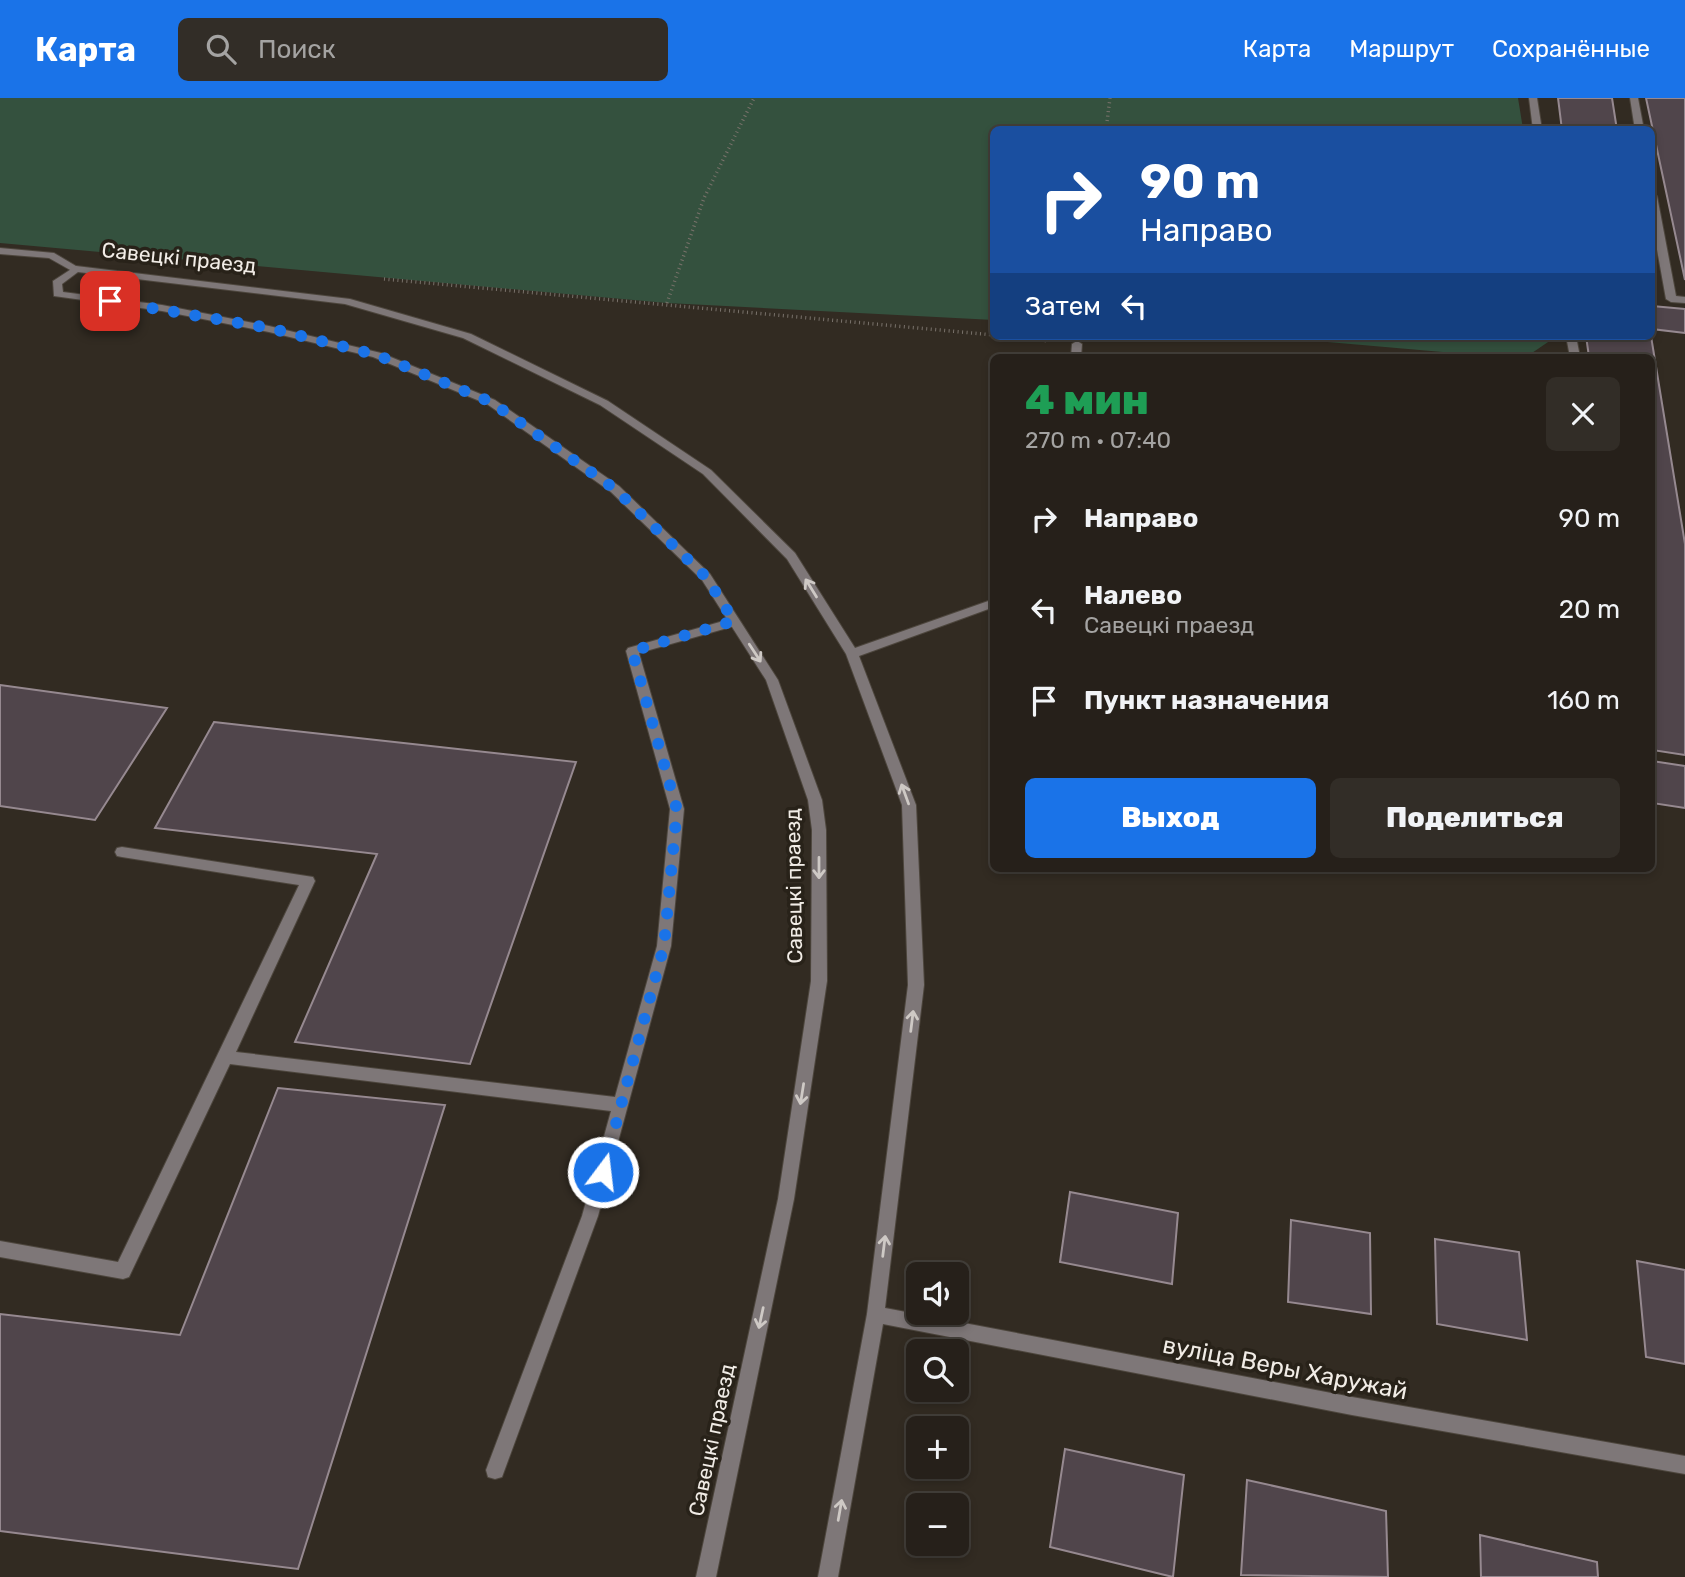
<!DOCTYPE html>
<html lang="ru">
<meta charset="utf-8">
<style>
:root{--surface:#26201a;--page:#322d27;--text:#f1f3f6;--muted:#a4a3a2;--line:#423e39;--accent:#1a73e8}
body{margin:0;font-family:Rubik,sans-serif;background:var(--page);color:var(--text);height:100vh;display:flex;flex-direction:column;font-size:26px;white-space:nowrap}
*{box-sizing:border-box;margin:0}
p{font-size:23px;color:var(--muted)}
.icon{flex:none;width:38px;height:38px;fill:none;stroke:currentColor;stroke-width:2;stroke-linecap:round;stroke-linejoin:round}
.map{position:relative;flex:1;overflow:hidden}
.panel{position:absolute;left:990px;top:256px;width:665px;height:518px;display:flex;flex-direction:column;background:var(--surface);border-radius:10px;box-shadow:0 4px 10px #0003,0 0 0 2px var(--line)}
.panel>*{flex:none}
.top-card{position:absolute;left:990px;top:28px;width:665px;height:214px;border-radius:10px;box-shadow:0 4px 10px #0003,0 0 0 2px var(--line);background:#1a4fa0;color:#fff;overflow:hidden}
.tools{position:absolute;left:906px;top:1164px;display:grid;gap:14px}
.tools a{display:grid;place-items:center;width:63px;height:63px;border-radius:10px;background:var(--surface);box-shadow:0 4px 10px #0003,0 0 0 2px var(--line);font-size:35px}
.pin{position:absolute;display:grid;place-items:center;width:60px;height:60px;color:#fff;margin:-30px;border-radius:14px;box-shadow:0 4px 10px #0006}
.me{position:absolute;width:77px;margin:-38px;rotate:15deg;stroke-linejoin:round;filter:drop-shadow(0 0 5px #0008)}
.turn{display:flex;align-items:center;gap:24px;height:147px;padding:0 35px;font-size:32px}
.turn .icon{width:91px;height:91px;stroke-width:2.5}
.turn b{display:block;font-size:49px;line-height:60px}
.then{display:flex;align-items:center;height:66px;padding:0 35px;background:#0003;gap:14px;font-size:26px}
.round{display:grid;place-items:center;flex:none;width:74px;height:74px;border-radius:10px;background:var(--page)}
.overview{display:flex;align-items:center;justify-content:space-between;height:119px;padding:0 35px}
h1{font-size:42px;font-weight:800;line-height:52px;color:#1e9e55}
.cta{display:flex;gap:14px;margin-top:auto;padding:14px 35px}
.cta a{flex:1;height:80px;border-radius:10px;background:var(--accent);color:#fff;font-size:28px;font-weight:800;line-height:80px;text-align:center}
.cta a+a{background:var(--page);color:var(--text)}
ul{padding:0;list-style:none}
li{display:flex;align-items:center;gap:21px;height:91px;padding:0 35px}
li div{flex:1}
li b{display:block;font-size:26px}
li em{font-style:normal}
header{display:flex;align-items:center;gap:42px;box-sizing:border-box;height:98px;padding:0 35px;background:var(--accent);color:#fff}
header strong{font-size:33px}
nav{display:flex;gap:38px;margin-inline-start:auto;font-size:24px}
.search{width:490px;height:63px;background:var(--page);display:flex;align-items:center;gap:18px;box-sizing:border-box;padding:0 24px;border-radius:10px;color:var(--muted);font-size:26px}
.map>svg:first-child{display:block}
.green{fill:#34513e}
.building{fill:#50454b;stroke:#968990;stroke-width:2}
.lines{fill:none;stroke-linecap:round;stroke-linejoin:round}
.lane-casing{stroke:#4d463d;stroke-width:2}
.street-casing{stroke:#4d463d;stroke-width:2}
.path{stroke:#79726b;stroke-width:3.5;stroke-dasharray:1 3.5;stroke-linecap:butt}
.lane{fill:#7e7778;fill-rule:evenodd}
.street{fill:#7e7778;fill-rule:evenodd}
.oneway{stroke:#cec9c5}
.route{stroke:#1a73e8;stroke-width:12;stroke-dasharray:0 21.6}
.labels{text-anchor:middle;stroke-width:7;stroke-linejoin:round;paint-order:stroke}
.street-label{font-size:21px;fill:#f1ece6;stroke:#282219}
.near-street-label{font-size:24px;fill:#f1ece6;stroke:#282219}
</style>
<header>
<strong>Карта</strong>
<div class="search"><svg class="icon" aria-label="search" viewBox="0 0 24 24"><circle cx="10" cy="10" r="6"/><path d="M15 15l6 6"/></svg>Поиск</div>
<nav><a>Карта</a><a>Маршрут</a><a>Сохранённые</a></nav>
</header>
<div class="map">
<svg width="1685" height="1479" viewBox="0 0 1685 1479">
<rect width="100%" height="100%" fill="#322b22"/>
<path class="green" d="M 0,0 L 1518,0 L 1523,31 L 994,32 L 994,222 L 667,205 L 0,145 Z
M 1257,238 L 1554,238 L 1554,240 L 1526,259 L 1500,259 Z"/>
<path class="building" d="M 1558,0 L 1612,0 L 1617,32 L 1562,32 Z
M 1646,0 L 1685,0 L 1685,182 Z
M 1652,208 L 1685,211 L 1685,235 L 1652,231 Z
M 1586,238 L 1651,238 L 1685,446 L 1685,657 L 1652,652 L 1652,259 L 1589,259 Z
M 0,587 L 167,610 L 95,722 L 0,708 Z
M 214,624 L 576,664 L 470,966 L 295,944 L 377,756 L 155,730 Z
M 1652,663 L 1685,668 L 1685,710 L 1652,705 Z
M 278,990 L 445,1007 L 298,1471 L 0,1433 L 0,1216 L 180,1237 Z
M 1070,1094 L 1178,1115 L 1172,1186 L 1060,1164 Z
M 1291,1122 L 1370,1135 L 1371,1216 L 1288,1204 Z
M 1435,1141 L 1519,1154 L 1527,1242 L 1437,1226 Z
M 1637,1163 L 1685,1172 L 1685,1266 L 1646,1259 Z
M 1065,1351 L 1184,1377 L 1173,1479 L 1050,1449 Z
M 1247,1382 L 1386,1413 L 1388,1479 L 1241,1477 Z
M 1480,1437 L 1597,1464 L 1598,1479 L 1481,1479 Z"/>
<g class="lines">
<defs>
<path id="lane" d="M 1630,0 L 1638,0 L 1644,32 L 1635,32 Z
M 1652,95 L 1657,98 L 1676,198 L 1685,199 L 1685,205 L 1671,204 L 1666,201 L 1652,124 Z
M 0,150 L 54,155 L 81,171 L 72,173 L 49,160 L 0,156 Z
M 734,520 L 738,521 L 740,524 L 738,527 L 639,555 L 684,711 L 671,848 L 598,1118 L 502,1379 L 495,1381 L 488,1379 L 486,1372 L 582,1118 L 611,1013 L 230,966 L 129,1179 L 123,1181 L 0,1159 L 0,1143 L 118,1164 L 299,787 L 122,759 L 117,758 L 115,754 L 117,750 L 122,749 L 313,779 L 315,783 L 236,954 L 615,999 L 657,848 L 670,711 L 626,553 L 628,550 Z"/>
<path id="street" d="M 1529,0 L 1537,0 L 1542,32 L 1533,32 Z
M 76,168 L 350,201 L 471,236 L 608,303 L 711,372 L 795,455 L 855,550 L 994,501 L 994,509 L 859,558 L 916,707 L 924,887 L 885,1210 L 1352,1299 L 1685,1358 L 1685,1376 L 1352,1317 L 883,1226 L 838,1479 L 818,1479 L 867,1216 L 908,887 L 902,707 L 846,556 L 787,461 L 703,376 L 600,307 L 463,240 L 345,206 L 78,174 L 62,186 L 63,194 L 162,207 L 269,228 L 381,255 L 495,302 L 619,388 L 710,476 L 778,582 L 822,702 L 826,732 L 827,883 L 794,1101 L 716,1479 L 696,1479 L 778,1101 L 811,883 L 812,732 L 808,702 L 766,582 L 702,482 L 611,394 L 487,306 L 373,259 L 269,234 L 162,213 L 54,198 L 53,183 Z
M 1566,238 L 1576,238 L 1580,259 L 1570,259 Z
M 1077,243 L 1082,246 L 1081,259 L 1071,259 L 1072,246 Z"/>
</defs>
<use href="#lane" class="lane-casing"/>
<use href="#street" class="street-casing"/>
<path class="path" d="M 1106,32 L 1110,0
M 384,181 L 994,237
M 667,205 L 704,100 L 754,0
M 1000,238 L 1049,243"/>
<use href="#lane" class="lane"/>
<use href="#street" class="street"/>
</g>
<defs><path id="oneway-shaft" d="M-6 0H5M1.5-3L5.5 0L1.5 3" fill="none" stroke-width="1.6" stroke-linecap="round" stroke-linejoin="round" transform="scale(1.75)"/></defs>
<g class="oneway">
<use href="#oneway-shaft" transform="translate(811 490) rotate(-122)"/>
<use href="#oneway-shaft" transform="translate(755 555) rotate(57)"/>
<use href="#oneway-shaft" transform="translate(905 696) rotate(-110)"/>
<use href="#oneway-shaft" transform="translate(819 770) rotate(90)"/>
<use href="#oneway-shaft" transform="translate(912 923) rotate(-83)"/>
<use href="#oneway-shaft" transform="translate(802 996) rotate(99)"/>
<use href="#oneway-shaft" transform="translate(884 1148) rotate(-83)"/>
<use href="#oneway-shaft" transform="translate(761 1220) rotate(102)"/>
<use href="#oneway-shaft" transform="translate(840 1412) rotate(-80)"/>
</g>
<g class="lines">
<path class="route" d="M 110,203 L 269,230 L 377,257 L 491,304 L 615,391 L 706,479 L 734,523 L 632,553 L 677,712 L 664,848 L 603,1074"/>
</g>
<g class="labels">
<g class="street-label">
<text transform="translate(179 160) rotate(6)" y="7">Савецкі праезд</text>
<text transform="translate(794 788) rotate(-91)" y="7">Савецкі праезд</text>
<text transform="translate(712 1342) rotate(-78)" y="7">Савецкі праезд</text>
</g>
<g class="near-street-label">
<text transform="translate(1285 1270) rotate(11)" y="8">вуліца Веры Харужай</text>
</g>
</g>
</svg>
<div class="tools">
<a><svg class="icon" aria-label="sound" viewBox="0 0 24 24"><path d="M4 9h4l5-4v14l-5-4H4zM17 9q2 3 0 6"/></svg></a>
<a><svg class="icon" aria-label="search" viewBox="0 0 24 24"><circle cx="10" cy="10" r="6"/><path d="M15 15l6 6"/></svg></a>
<a>+</a>
<a>−</a>
</div>
<div class="pin" style="left:110px;top:203px;background:#d93025"><svg class="icon" aria-label="arrive" viewBox="0 0 24 24"><path d="M6 21V4h12l-3 4 3 4H6"/></svg></div>
<svg class="me" style="left:603px;top:1074px" viewBox="-20 -20 40 40"><circle r="17" fill="#1a73e8" stroke="#fff" stroke-width="3"/><path d="M0-11L8 9 0 5-8 9z" fill="#fff"/></svg>
<div class="top-card">
<div class="turn"><svg class="icon" aria-label="right" viewBox="0 0 24 24"><path d="M7 20v-9h11M14 6l5 5-5 5"/></svg><div><b>90 m</b>Направо</div></div>
<div class="then">Затем<svg class="icon" aria-label="left" viewBox="0 0 24 24"><path d="M17 20v-9H6M10 6l-5 5 5 5"/></svg></div>
</div>
<section class="panel">
<div class="overview"><div><h1>4 мин</h1><p>270 m · 07:40</p></div><a class="round"><svg class="icon" aria-label="close" viewBox="0 0 24 24"><path d="M6 6l12 12M18 6L6 18"/></svg></a></div>
<ul>
<li><svg class="icon" aria-label="right" viewBox="0 0 24 24"><path d="M7 20v-9h11M14 6l5 5-5 5"/></svg><div><b>Направо</b></div><em>90 m</em></li>
<li><svg class="icon" aria-label="left" viewBox="0 0 24 24"><path d="M17 20v-9H6M10 6l-5 5 5 5"/></svg><div><b>Налево</b><p>Савецкі праезд</p></div><em>20 m</em></li>
<li><svg class="icon" aria-label="arrive" viewBox="0 0 24 24"><path d="M6 21V4h12l-3 4 3 4H6"/></svg><div><b>Пункт назначения</b></div><em>160 m</em></li>
</ul>
<div class="cta"><a>Выход</a><a>Поделиться</a></div>
</section>
</div>
